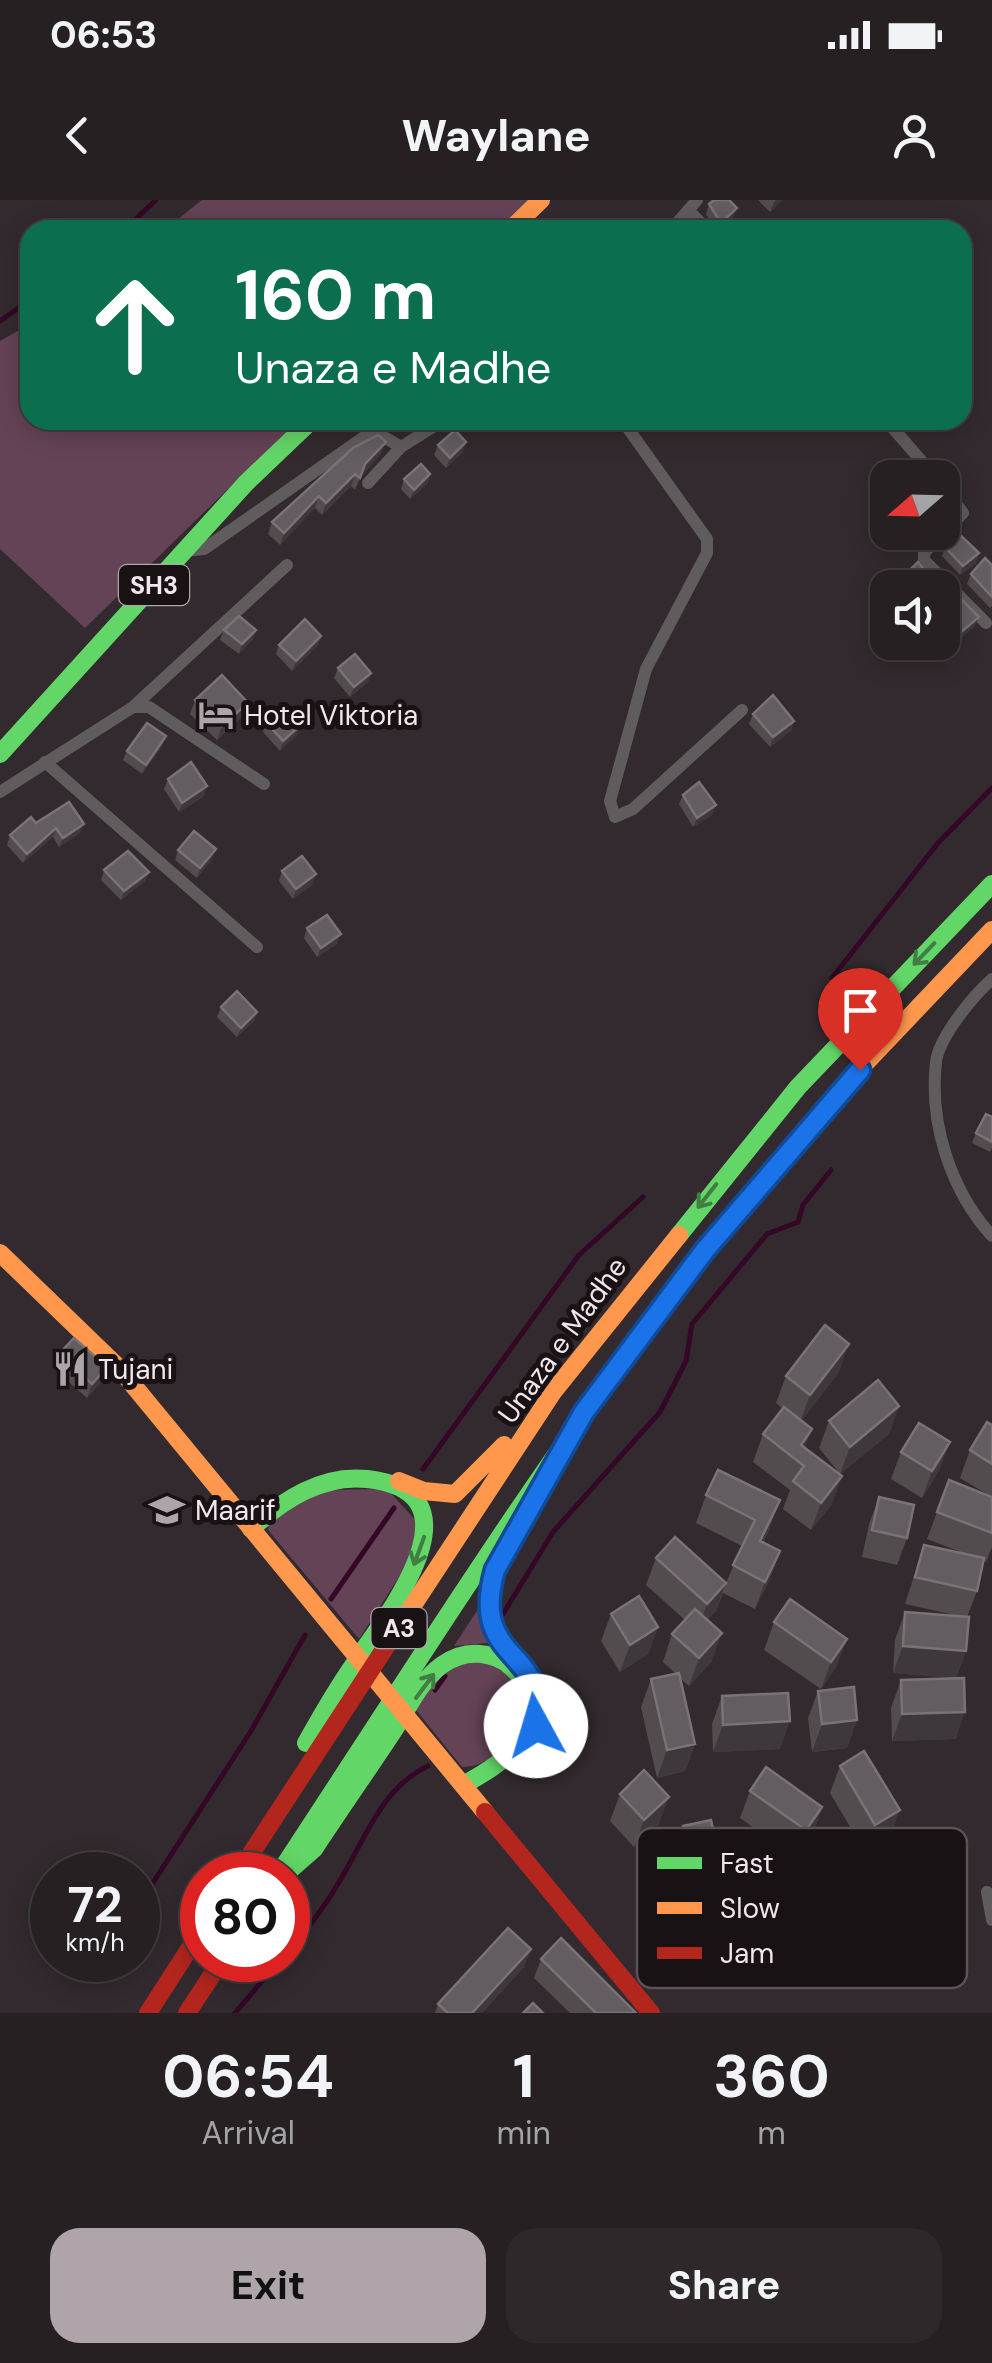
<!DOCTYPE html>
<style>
:root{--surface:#262022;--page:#2e282a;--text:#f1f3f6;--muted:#a4a3a5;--line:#423e40;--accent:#aea4aa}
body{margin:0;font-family:"DM Sans",sans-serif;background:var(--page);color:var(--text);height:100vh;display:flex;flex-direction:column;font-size:38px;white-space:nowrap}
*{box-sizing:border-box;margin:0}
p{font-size:32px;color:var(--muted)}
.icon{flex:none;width:55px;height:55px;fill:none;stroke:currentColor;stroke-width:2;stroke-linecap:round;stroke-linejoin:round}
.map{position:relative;height:1813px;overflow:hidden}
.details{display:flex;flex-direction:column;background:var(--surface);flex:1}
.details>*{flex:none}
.top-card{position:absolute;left:20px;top:20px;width:952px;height:210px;border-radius:30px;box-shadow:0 5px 25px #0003,0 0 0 2px var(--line);background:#0b6e4f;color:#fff;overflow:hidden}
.needle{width:65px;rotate:250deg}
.controls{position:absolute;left:870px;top:260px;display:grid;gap:20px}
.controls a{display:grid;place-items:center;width:90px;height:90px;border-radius:20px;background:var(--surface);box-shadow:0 5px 25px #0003,0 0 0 2px var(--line);font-size:50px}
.speed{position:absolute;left:30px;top:1652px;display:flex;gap:20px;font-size:50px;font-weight:700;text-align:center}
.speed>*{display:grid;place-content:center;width:130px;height:130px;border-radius:50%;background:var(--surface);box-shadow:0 5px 25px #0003,0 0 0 2px var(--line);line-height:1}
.speed small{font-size:25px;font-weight:400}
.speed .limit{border:15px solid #d22;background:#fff;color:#111}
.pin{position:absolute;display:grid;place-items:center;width:85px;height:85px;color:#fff;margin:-102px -42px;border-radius:50% 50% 50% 0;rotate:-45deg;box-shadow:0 0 10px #0007}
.pin .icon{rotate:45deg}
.me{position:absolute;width:110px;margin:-55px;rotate:354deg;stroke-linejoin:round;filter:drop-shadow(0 0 8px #0008)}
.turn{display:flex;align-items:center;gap:35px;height:210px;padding:0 50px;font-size:45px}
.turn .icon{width:130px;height:130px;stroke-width:2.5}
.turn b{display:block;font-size:70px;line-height:85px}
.eta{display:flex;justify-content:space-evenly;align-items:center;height:170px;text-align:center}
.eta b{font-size:60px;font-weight:700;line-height:70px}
.cta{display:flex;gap:20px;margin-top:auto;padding:20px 50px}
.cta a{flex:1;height:115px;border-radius:30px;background:var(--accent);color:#111;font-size:40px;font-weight:700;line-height:115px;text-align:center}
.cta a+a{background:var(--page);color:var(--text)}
.status{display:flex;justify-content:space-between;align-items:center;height:70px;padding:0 50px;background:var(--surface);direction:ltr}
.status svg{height:28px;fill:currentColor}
header{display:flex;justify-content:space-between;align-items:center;height:130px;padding:0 50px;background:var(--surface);font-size:45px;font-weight:700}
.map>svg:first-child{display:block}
.green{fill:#644357}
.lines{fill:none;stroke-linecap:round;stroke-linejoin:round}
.stream{stroke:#330725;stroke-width:5}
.street{stroke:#605c5e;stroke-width:12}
.fast{stroke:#63d668;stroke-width:18}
.slow{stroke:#ff974d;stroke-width:18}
.jam{stroke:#b3261e;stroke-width:18}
.wall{fill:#524c4f}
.shaded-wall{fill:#3e373b}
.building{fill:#635c60;stroke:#797276;stroke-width:2.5}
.oneway{stroke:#417e43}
.route-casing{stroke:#114b97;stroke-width:25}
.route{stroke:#1a73e8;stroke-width:18}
.labels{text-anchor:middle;stroke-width:10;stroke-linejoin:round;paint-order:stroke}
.shield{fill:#181215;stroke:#afa6ac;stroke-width:2.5}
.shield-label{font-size:25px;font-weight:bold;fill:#f0e6ec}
.poi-label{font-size:28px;fill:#f0e6ec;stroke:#181215;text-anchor:start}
.street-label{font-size:28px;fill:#f0e6ec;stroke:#181215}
.key{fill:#181215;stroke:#595256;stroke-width:2.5}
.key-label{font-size:28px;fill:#f0e6ec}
</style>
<div class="status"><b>06:53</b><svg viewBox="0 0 49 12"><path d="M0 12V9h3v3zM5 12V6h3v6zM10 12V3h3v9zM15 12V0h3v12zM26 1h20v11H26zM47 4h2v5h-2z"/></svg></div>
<header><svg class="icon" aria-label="back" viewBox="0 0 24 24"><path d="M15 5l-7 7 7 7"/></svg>Waylane<svg class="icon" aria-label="person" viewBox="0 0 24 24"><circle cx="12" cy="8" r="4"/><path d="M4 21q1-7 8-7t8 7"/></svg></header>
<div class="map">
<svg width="992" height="1813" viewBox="0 0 992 1813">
<rect width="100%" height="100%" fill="#322a2e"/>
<path class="green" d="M 202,0 L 531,0 L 501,30 L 164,30 Z
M 30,124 L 30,220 L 299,220 L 85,428 L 0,349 L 0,141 Z
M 387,1289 L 418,1323 L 412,1357 L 359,1439 L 268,1330 L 269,1324 L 317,1290 Z
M 478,1409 L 488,1443 L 454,1446 Z
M 474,1456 L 513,1477 L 524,1513 C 511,1538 495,1566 462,1567 L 416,1510 L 437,1479 Z"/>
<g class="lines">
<path class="stream" d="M 124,30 L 156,0
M 0,121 L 30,100
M 832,778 L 938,643 L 992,588
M 423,1269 L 579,1055 L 643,997
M 331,1399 L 394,1308
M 503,1414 L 553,1332 L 660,1212 L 686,1161 L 692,1124 L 767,1034 L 798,1022 L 803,1005 L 831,970
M 435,1490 L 445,1476
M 138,1706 L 251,1531 L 305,1435
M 288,1752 C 306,1730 325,1707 339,1682 C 365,1640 381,1588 428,1566
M 235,1813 L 280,1760"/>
<path class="street" d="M 688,10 L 708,30
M 671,30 L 697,0
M 622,220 L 707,339 L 707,353 L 646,469 L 610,601 L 615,617 L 633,609 L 742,510
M 886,220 L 936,278
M 368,283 L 401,247 L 444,220
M 942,285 L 963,313 L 924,353 L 924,360 L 986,423
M 184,351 L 204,349 L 364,237 L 384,237 L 401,247
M 133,507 L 287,365
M 45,562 L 257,747
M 0,592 L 133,507 L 149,507 L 264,584
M 992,779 C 973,796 939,837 936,862 C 929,924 951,991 992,1036
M 987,1692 L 992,1720"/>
<path class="fast" d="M 0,554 L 246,283 L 312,220
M 679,1035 L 798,887 L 992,684
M 251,1329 C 283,1300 322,1274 367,1279 C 488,1292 384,1418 354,1464 C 336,1490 321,1516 306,1543
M 290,1670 L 314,1649 C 341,1608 369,1568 396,1527 C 409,1506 421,1480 442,1465 C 491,1430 553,1483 522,1537 C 509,1559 485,1573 463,1585
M 278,1675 C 459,1400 632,1116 856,873"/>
<path class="slow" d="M 510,30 L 541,0
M 856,873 L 992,730
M 0,1053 L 119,1168 L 485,1612
M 399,1281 L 424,1291 L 455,1294 L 504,1245
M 402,1422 L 553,1192 L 679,1035"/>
<path class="jam" d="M 502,1357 C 483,1395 486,1425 515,1457
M 485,1612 L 651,1813
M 237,1675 L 402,1422
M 148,1813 L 202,1729
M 187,1813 L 222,1760"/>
</g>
<path class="wall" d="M 758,0 L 782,0 L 770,12 Z
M 709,4 L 737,8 L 733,17 L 720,30 L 716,30 L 706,14 Z
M 394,220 L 424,220 L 406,232 Z
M 438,245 L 463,252 L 446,268 L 434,255 Z
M 381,254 L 361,276 L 355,290 L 351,286 L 322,315 L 315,308 L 280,345 L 268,334 L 272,322 Z
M 430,274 L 427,284 L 410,299 L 401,289 L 404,279 Z
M 945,347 L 976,363 L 960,375 L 942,356 Z
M 992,365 L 992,406 L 990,408 L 967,384 L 971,374 Z
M 942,408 L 975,426 L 956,442 L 942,428 Z
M 224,430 L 256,430 L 253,439 L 239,454 L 220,440 Z
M 321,436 L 318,445 L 292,471 L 276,454 L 279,445 Z
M 338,468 L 371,473 L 368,482 L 350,497 L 334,478 Z
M 195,500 L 248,503 L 242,517 L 217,540 L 190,514 Z
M 753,514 L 794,521 L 791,531 L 770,547 L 749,524 Z
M 266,522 L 298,534 L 280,551 L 263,532 Z
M 162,546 L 142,574 L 123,560 L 127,551 Z
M 168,579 L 204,596 L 179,612 L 164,589 Z
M 683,595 L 716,605 L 712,615 L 693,627 L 679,604 Z
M 36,623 L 80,633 L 59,647 L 53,637 L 23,663 L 7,645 L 10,635 Z
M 178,650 L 212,659 L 197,678 L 175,660 Z
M 104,670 L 149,672 L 145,681 L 121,700 L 101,680 Z
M 282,671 L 313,684 L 293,699 L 279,681 Z
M 307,728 L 337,744 L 317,757 L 304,738 Z
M 221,807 L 257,812 L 254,821 L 237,837 L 217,817 Z
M 992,917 L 992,948 L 990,952 L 972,943 L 976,933 Z
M 59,1154 L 107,1167 L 102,1181 L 87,1198 L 54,1169 Z
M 839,1172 L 801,1221 L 805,1248 L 832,1304 L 811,1330 L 783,1309 L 790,1290 L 753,1262 L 763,1234 L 783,1209 L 776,1203 L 786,1176 Z
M 899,1206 L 889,1234 L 840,1274 L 819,1248 L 829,1221 Z
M 992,1225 L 992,1297 L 960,1278 L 970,1250 Z
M 901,1252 L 940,1269 L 922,1298 L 891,1279 Z
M 949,1280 L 992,1297 L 992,1347 L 986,1362 L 984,1361 L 977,1391 L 967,1417 L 966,1451 L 956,1478 L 893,1473 L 895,1440 L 905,1412 L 959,1416 L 905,1404 L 924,1345 L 966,1354 L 927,1339 Z
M 706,1295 L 770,1328 L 763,1343 L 780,1351 L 770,1379 L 755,1409 L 723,1393 L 716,1411 L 707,1420 L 712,1461 L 689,1486 L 680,1478 L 695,1544 L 685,1571 L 657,1578 L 641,1507 L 651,1479 L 676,1474 L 663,1462 L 672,1434 L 685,1420 L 646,1385 L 656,1358 L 726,1383 L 742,1346 L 696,1323 Z
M 879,1297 L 907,1338 L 897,1365 L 862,1357 L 869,1324 Z
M 611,1414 L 658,1427 L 648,1454 L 620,1472 L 601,1441 Z
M 774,1422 L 837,1466 L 821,1489 L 764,1450 Z
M 901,1480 L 956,1539 L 892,1541 L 891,1508 Z
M 818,1491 L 857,1520 L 847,1548 L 812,1552 L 808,1518 Z
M 722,1496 L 780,1549 L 713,1552 L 712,1524 Z
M 840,1566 L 890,1638 L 865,1652 L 830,1593 Z
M 750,1591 L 822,1607 L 813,1634 L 796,1658 L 784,1649 L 786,1705 L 756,1719 L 741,1686 L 751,1658 L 779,1646 L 740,1618 Z
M 620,1594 L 659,1624 L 634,1647 L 610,1621 Z
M 683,1626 L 716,1718 L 688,1724 L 673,1653 Z
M 820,1663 L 859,1701 L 830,1720 L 810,1690 Z
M 531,1749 L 524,1767 L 482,1813 L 435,1813 L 438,1804 Z
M 541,1759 L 636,1813 L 570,1813 L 534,1778 Z"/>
<path class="shaded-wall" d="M 776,0 L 782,0 L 770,12 L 774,3 Z
M 737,8 L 733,17 L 719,30 L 721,23 Z
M 413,220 L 424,220 L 406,232 L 410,222 Z
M 386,242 L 381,254 L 361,276 L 365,264 Z
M 466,242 L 463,252 L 446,268 L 450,258 Z
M 355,274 L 351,286 L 322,315 L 326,303 Z
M 430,274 L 427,284 L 410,299 L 414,290 Z
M 319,296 L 315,308 L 280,345 L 284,333 Z
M 979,353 L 976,363 L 960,375 L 963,366 Z
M 979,417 L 975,426 L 956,442 L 960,433 Z
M 256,430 L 253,439 L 239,454 L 242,444 Z
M 321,436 L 318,445 L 292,471 L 296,461 Z
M 371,473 L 368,482 L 350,497 L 354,487 Z
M 248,503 L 242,517 L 217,540 L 222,526 Z
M 794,521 L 791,531 L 770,547 L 773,537 Z
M 302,524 L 298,534 L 280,551 L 283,541 Z
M 166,536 L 162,546 L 142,574 L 146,565 Z
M 207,586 L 204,596 L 179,612 L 182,603 Z
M 716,605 L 712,615 L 693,627 L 697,618 Z
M 84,624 L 80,633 L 59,647 L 63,638 Z
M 56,628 L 53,637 L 23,663 L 27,654 Z
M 216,649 L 212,659 L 197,678 L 200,668 Z
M 149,672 L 145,681 L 121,700 L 124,691 Z
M 316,674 L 313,684 L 293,699 L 296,689 Z
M 341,734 L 337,744 L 317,757 L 321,748 Z
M 257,812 L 254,821 L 237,837 L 241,828 Z
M 849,1144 L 839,1172 L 800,1222 L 810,1195 Z
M 107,1167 L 102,1181 L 87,1198 L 92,1184 Z
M 899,1206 L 889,1234 L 840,1274 L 850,1247 Z
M 812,1229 L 802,1257 L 801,1245 Z
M 950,1242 L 940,1269 L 922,1298 L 932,1271 Z
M 842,1276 L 832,1304 L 811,1330 L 821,1303 Z
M 780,1300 L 770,1328 L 750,1369 L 760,1341 Z
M 780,1351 L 770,1379 L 755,1409 L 765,1382 Z
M 726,1383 L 716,1411 L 697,1432 L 707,1404 Z
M 658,1427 L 648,1454 L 620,1472 L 630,1445 Z
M 722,1433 L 712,1461 L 689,1486 L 699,1458 Z
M 847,1439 L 837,1466 L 821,1489 L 831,1462 Z
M 903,1446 L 966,1451 L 956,1478 L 893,1473 Z
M 965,1512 L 956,1539 L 892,1541 L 902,1514 Z
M 857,1520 L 847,1548 L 812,1552 L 822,1524 Z
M 790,1521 L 780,1549 L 713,1552 L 723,1525 Z
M 695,1544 L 685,1571 L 657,1578 L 667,1550 Z
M 669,1597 L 659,1624 L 634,1647 L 644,1620 Z
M 822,1607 L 813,1634 L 796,1658 L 806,1630 Z
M 900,1610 L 890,1638 L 865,1652 L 875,1625 Z
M 868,1674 L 859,1701 L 830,1720 L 840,1693 Z
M 796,1677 L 786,1705 L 756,1719 L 766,1691 Z
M 726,1690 L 716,1718 L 688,1724 L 698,1697 Z
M 531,1749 L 524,1767 L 482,1813 L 472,1813 Z"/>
<path class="building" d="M 714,0 L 729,0 L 737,8 L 721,23 L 709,4 Z
M 789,20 L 798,30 L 779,30 Z
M 455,230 L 466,242 L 450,258 L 438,245 Z
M 378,235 L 386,242 L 365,264 L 360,278 L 355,274 L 326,303 L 319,296 L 284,333 L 272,322 L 353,248 Z
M 421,264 L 430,274 L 414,290 L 404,279 Z
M 958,333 L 979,353 L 963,366 L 945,347 Z
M 985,358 L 992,365 L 992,397 L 971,374 Z
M 918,362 L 937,386 L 936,388 L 902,388 L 898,382 Z
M 955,393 L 979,417 L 960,433 L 942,414 L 942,408 Z
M 239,416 L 256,430 L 242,444 L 224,430 Z
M 305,419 L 321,436 L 296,461 L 279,445 Z
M 355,454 L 371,473 L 354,487 L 338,468 Z
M 222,475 L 248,503 L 222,526 L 195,500 Z
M 773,495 L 794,521 L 773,537 L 753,514 Z
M 284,505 L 302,524 L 283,541 L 266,522 Z
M 147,523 L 166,536 L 146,565 L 127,551 Z
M 191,562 L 207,586 L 182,603 L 168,579 Z
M 699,582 L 716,605 L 697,618 L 683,595 Z
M 69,602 L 84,624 L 63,638 L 56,628 L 27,654 L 10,635 L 31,617 L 36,623 Z
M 194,631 L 216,649 L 200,668 L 178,650 Z
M 128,651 L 149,672 L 124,691 L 104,670 Z
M 302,656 L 316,674 L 296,689 L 282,671 Z
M 327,715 L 341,734 L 321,748 L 307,728 Z
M 237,791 L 257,812 L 241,828 L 221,807 Z
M 986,914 L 992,917 L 992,942 L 976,933 Z
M 825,1125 L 849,1144 L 810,1195 L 786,1176 Z
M 74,1138 L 107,1167 L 92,1184 L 59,1154 Z
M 878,1180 L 899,1206 L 850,1247 L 829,1221 Z
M 784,1207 L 812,1229 L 801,1245 L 842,1276 L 821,1303 L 793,1281 L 804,1266 L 763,1234 Z
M 987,1222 L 992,1225 L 992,1264 L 970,1250 Z
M 919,1223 L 950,1242 L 932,1271 L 901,1252 Z
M 718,1270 L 780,1300 L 760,1341 L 780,1351 L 765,1382 L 733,1365 L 755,1320 L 706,1295 Z
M 949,1280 L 992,1297 L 992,1333 L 937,1312 Z
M 879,1297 L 914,1305 L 907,1338 L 872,1330 Z
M 675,1337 L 726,1383 L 707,1404 L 656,1358 Z
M 924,1345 L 984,1358 L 977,1391 L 915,1377 Z
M 639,1396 L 658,1427 L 630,1445 L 611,1414 Z
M 790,1399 L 847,1439 L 831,1462 L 774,1422 Z
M 695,1409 L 722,1433 L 699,1458 L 672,1434 Z
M 905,1412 L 969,1417 L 966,1451 L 903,1446 Z
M 679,1473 L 695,1544 L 667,1550 L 651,1479 Z
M 964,1478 L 965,1512 L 902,1514 L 901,1480 Z
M 854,1487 L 857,1520 L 822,1524 L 818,1491 Z
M 788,1493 L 790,1521 L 723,1525 L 722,1496 Z
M 864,1551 L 900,1610 L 875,1625 L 840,1566 Z
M 766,1567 L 822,1607 L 806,1630 L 750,1591 Z
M 644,1570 L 669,1597 L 644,1620 L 620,1594 Z
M 711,1620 L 726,1690 L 698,1697 L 683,1626 Z
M 508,1728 L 531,1749 L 472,1813 L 448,1813 L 438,1804 Z
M 561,1738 L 636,1813 L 596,1813 L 541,1759 Z
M 533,1803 L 543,1813 L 523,1813 Z"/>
<defs><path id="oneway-shaft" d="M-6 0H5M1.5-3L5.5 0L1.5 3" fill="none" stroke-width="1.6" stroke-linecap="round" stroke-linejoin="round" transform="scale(2.5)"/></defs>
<g class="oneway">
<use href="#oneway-shaft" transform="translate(924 754) rotate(134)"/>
<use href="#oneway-shaft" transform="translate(707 996) rotate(128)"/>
<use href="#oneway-shaft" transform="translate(419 1351) rotate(110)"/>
<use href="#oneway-shaft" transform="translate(425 1486) rotate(-53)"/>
</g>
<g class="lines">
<defs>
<path id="route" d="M 536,1526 C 552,1448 468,1464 495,1370 L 584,1212 L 705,1050 L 860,870"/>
</defs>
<use href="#route" class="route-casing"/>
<use href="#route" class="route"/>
</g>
<defs>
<symbol id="hotel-bare" viewBox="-9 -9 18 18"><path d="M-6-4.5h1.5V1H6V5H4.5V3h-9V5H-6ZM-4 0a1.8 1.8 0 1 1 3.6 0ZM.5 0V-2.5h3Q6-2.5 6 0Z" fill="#aea4aa" stroke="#181215" stroke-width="2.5" paint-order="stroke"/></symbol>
<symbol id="restaurant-bare" viewBox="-9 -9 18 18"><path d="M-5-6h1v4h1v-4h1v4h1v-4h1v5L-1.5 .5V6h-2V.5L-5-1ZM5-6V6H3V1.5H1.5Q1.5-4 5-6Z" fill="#aea4aa" stroke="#181215" stroke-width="2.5" paint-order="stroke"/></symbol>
<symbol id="school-bare" viewBox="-9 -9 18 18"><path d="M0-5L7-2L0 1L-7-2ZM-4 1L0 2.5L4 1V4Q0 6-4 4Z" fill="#aea4aa" stroke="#181215" stroke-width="2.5" paint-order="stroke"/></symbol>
</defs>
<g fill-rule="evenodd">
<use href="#hotel-bare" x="191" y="490" width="50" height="50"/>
<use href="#restaurant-bare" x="45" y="1144" width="50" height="50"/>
<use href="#school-bare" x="142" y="1285" width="50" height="50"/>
</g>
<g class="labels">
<g class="shield">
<rect x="119" y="365" width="70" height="40" rx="8"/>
<rect x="371.5" y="1408" width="55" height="40" rx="8"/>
</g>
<g class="shield-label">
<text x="154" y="394">SH3</text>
<text x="399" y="1437">A3</text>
</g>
<g class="poi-label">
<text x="244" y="525">Hotel Viktoria</text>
<text x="98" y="1179">Tujani</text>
<text x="195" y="1320">Maarif</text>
</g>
<g class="street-label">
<text transform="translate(562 1140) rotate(-54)" y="10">Unaza e Madhe</text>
</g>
</g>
<rect x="637" y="1628" width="330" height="160" rx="15" class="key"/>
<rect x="657" y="1657" width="45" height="12" fill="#63d668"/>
<rect x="657" y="1702" width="45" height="12" fill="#ff974d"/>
<rect x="657" y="1747" width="45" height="12" fill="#b3261e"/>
<g class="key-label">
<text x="720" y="1673">Fast</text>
<text x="720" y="1718">Slow</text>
<text x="720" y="1763">Jam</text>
</g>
</svg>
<div class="controls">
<a><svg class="needle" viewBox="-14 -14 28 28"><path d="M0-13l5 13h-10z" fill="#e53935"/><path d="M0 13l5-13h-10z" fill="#a4a3a5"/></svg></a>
<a><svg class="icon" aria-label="sound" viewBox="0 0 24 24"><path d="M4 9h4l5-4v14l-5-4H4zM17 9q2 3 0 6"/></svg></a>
</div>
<div class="speed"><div>72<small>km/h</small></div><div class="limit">80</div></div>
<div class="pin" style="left:860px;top:870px;background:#d93025"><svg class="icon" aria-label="arrive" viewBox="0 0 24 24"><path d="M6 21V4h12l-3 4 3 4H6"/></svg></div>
<svg class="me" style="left:536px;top:1526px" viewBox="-20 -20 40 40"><circle r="19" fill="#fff"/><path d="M0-13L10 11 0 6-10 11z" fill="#1a73e8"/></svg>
<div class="top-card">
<div class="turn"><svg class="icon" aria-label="ahead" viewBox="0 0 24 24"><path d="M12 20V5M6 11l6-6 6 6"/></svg><div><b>160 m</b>Unaza e Madhe</div></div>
</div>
</div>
<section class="details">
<div class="eta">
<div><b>06:54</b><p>Arrival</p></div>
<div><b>1</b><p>min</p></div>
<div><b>360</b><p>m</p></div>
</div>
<div class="cta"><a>Exit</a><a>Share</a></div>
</section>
